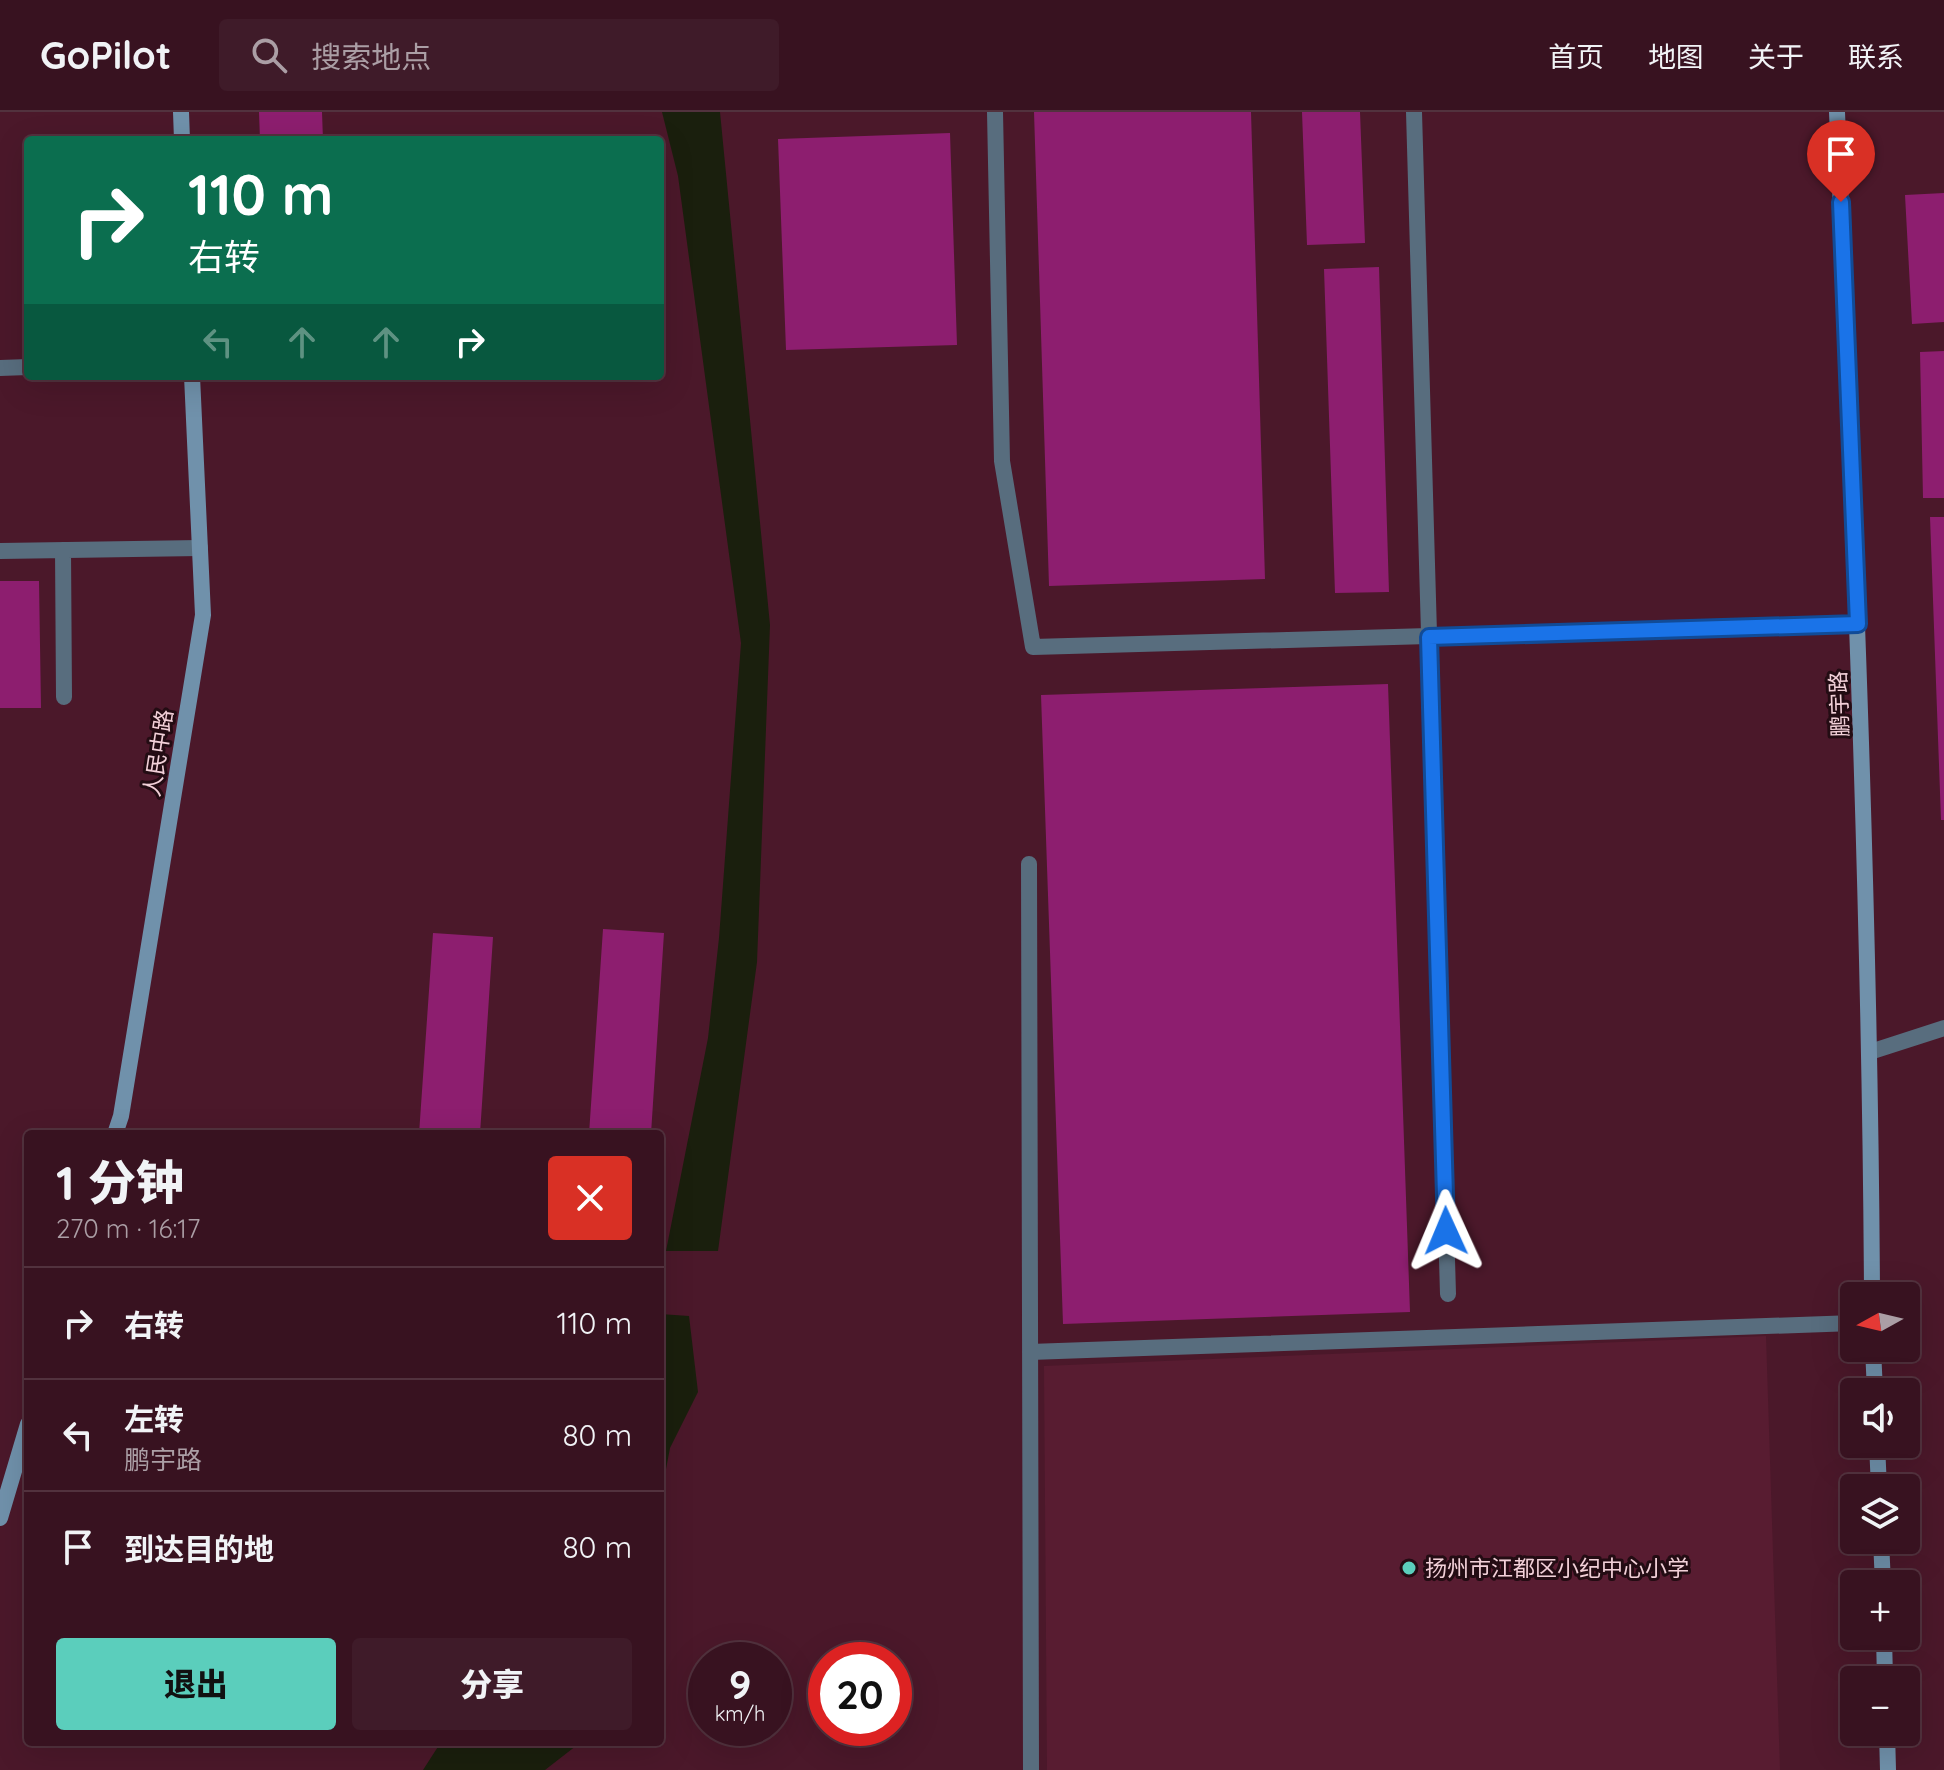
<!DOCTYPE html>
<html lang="zh">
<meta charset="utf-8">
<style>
:root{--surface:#381220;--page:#3f1b29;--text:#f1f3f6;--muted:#ab9ea5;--line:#52323e;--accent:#5bcebc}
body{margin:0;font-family:Quicksand,"Noto Sans SC",sans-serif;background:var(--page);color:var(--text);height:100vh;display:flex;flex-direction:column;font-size:30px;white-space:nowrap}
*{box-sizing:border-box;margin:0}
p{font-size:26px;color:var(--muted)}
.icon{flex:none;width:44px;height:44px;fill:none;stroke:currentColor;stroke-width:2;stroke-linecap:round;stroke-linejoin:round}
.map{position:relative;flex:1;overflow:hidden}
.panel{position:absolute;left:24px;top:1018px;width:640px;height:616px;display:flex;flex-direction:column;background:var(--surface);border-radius:8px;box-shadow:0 8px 32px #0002,0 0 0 2px var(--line)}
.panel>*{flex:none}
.guide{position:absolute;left:24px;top:24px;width:640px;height:244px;border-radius:8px;box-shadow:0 8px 32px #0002,0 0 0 2px var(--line);background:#0b6e4f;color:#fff;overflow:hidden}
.needle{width:52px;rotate:262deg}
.controls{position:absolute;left:1840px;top:1170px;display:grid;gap:16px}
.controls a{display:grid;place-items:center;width:80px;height:80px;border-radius:8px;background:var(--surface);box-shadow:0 8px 32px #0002,0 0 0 2px var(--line);font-size:40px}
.speed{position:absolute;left:688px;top:1530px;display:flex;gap:16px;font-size:40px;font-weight:700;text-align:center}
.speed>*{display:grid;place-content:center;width:104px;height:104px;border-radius:50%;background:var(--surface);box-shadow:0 8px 32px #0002,0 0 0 2px var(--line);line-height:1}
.speed small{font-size:20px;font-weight:400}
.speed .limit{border:12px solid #d22;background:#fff;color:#111}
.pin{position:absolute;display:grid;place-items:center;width:68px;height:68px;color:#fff;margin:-82px -34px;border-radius:50% 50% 50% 0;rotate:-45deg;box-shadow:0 0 8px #0007}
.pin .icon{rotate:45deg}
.me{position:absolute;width:88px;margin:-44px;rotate:359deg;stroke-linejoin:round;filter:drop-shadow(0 0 6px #0008)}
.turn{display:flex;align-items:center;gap:28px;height:168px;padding:0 32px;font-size:36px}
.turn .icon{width:104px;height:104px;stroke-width:2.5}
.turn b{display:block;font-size:56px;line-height:68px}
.lanes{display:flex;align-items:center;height:76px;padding:0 32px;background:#0003;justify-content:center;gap:40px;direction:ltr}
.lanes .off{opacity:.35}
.round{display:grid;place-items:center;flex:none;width:84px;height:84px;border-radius:8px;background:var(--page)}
.head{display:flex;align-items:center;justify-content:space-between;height:136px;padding:0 32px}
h1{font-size:48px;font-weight:800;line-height:60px}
.cta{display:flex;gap:16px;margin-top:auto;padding:16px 32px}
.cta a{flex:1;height:92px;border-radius:8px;background:var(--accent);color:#111;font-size:32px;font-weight:800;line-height:92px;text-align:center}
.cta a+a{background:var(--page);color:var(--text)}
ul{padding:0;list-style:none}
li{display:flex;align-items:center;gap:24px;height:112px;padding:0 32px;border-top:2px solid var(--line)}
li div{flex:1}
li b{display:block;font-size:30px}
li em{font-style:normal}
header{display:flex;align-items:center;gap:48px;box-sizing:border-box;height:112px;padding:0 40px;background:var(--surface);border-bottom:2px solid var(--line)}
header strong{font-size:38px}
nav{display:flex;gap:44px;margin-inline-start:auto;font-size:28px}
.search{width:560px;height:72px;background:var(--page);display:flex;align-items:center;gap:20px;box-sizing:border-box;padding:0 28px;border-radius:8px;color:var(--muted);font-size:30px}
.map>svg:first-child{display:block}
.built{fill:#581c31}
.water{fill:#1a1f0d}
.building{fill:#8d1e6f}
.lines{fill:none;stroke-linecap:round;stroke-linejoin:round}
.lane{stroke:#586d7e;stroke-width:16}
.street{stroke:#586d7e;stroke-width:16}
.secondary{stroke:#7091ab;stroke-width:16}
.route-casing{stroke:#114b97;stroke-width:20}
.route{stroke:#1a73e8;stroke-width:14}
.poi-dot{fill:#5bcebc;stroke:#230c13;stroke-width:3}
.labels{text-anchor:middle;stroke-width:6;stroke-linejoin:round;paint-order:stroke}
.street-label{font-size:22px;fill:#f2d0d8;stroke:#230c13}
.poi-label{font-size:22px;fill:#f2d0d8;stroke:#230c13;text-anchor:start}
</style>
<header>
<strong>GoPilot</strong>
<div class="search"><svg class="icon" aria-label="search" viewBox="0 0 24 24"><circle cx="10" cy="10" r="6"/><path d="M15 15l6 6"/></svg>搜索地点</div>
<nav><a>首页</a><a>地图</a><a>关于</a><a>联系</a></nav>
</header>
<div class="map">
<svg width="1944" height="1658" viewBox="0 0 1944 1658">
<rect width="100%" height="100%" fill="#4b182a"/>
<path class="built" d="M 1766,1224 L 1780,1658 L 1047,1658 L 1044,1254 Z"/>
<path class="water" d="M 662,0 L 720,0 L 770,513 L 757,850 L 718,1139 L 666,1139 L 708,926 L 719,826 L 741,531 L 678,64 Z
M 660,1202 L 689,1204 L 698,1280 L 670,1336 L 660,1389 Z
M 441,1630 L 581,1630 L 545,1658 L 423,1658 Z"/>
<path class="building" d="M 259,0 L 322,0 L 323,28 L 260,28 Z
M 1034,0 L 1251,0 L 1265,467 L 1049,474 Z
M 1302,0 L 1360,0 L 1365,131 L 1307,133 Z
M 950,21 L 957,233 L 786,238 L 778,27 Z
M 1944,81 L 1944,210 L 1912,212 L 1905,83 Z
M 1379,155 L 1389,480 L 1335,481 L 1324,157 Z
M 1944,239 L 1944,386 L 1923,386 L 1920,240 Z
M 1930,405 L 1944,405 L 1944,708 L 1941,708 Z
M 0,469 L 39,469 L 41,596 L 0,596 Z
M 1388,572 L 1410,1200 L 1063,1212 L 1041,583 Z
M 603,817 L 664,821 L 651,1022 L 589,1022 Z
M 433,821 L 493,825 L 480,1022 L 419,1022 Z"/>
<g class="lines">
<path class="lane" d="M 995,0 L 1002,349 L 1033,535 L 1858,512
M 1414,0 L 1448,1182
M 63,438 L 64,585
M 0,439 L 200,436"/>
<path class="street" d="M 0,256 L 28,255
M 1029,752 L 1031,1658
M 1870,940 L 1944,916
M 1030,1240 L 1854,1211"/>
<path class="secondary" d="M 181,0 L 182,28
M 1837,0 C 1853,395 1870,789 1872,1184
M 115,1022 L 121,1004 L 203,503 L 192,264
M 1873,1236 L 1875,1280
M 1877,1332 L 1879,1376
M 0,1406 L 28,1312
M 1881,1428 L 1883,1472
M 1884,1524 L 1885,1568
M 1887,1620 L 1888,1658"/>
</g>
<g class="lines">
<defs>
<path id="route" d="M 1446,1119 L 1429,525 L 1858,512 L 1841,90"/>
</defs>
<use href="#route" class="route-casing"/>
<use href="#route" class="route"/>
</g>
<circle class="poi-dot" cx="1409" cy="1456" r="8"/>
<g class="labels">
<g class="street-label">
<text transform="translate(1839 592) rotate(-92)" y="8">鹏宇路</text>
<text transform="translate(158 641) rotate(-81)" y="8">人民中路</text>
</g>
<g class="poi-label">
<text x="1425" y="1464">扬州市江都区小纪中心小学</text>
</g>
</g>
</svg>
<div class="controls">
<a><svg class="needle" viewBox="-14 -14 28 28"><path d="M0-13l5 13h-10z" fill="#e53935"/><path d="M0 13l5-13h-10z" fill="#ab9ea5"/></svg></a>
<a><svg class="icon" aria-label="sound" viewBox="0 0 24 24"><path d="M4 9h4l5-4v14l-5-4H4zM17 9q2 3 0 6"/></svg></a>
<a><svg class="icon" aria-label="layers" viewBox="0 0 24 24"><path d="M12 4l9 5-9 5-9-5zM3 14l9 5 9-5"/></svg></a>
<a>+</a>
<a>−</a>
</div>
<div class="speed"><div>9<small>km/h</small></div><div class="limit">20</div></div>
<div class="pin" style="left:1841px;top:90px;background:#d93025"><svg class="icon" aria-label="arrive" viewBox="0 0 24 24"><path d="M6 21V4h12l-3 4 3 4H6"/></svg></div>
<svg class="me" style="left:1446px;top:1119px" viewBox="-20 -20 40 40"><path d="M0-17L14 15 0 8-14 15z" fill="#1a73e8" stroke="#fff" stroke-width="4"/></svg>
<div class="guide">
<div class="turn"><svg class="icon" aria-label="right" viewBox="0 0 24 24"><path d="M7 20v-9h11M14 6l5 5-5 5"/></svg><div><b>110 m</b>右转</div></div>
<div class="lanes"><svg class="icon off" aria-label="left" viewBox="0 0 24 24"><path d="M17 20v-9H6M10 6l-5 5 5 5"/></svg><svg class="icon off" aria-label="ahead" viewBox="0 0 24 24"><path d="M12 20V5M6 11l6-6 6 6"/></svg><svg class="icon off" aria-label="ahead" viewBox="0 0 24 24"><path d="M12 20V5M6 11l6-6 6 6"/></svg><svg class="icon" aria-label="right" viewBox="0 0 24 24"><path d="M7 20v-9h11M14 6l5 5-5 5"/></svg></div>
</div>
<section class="panel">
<div class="head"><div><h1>1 分钟</h1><p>270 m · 16:17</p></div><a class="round" style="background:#d93025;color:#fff"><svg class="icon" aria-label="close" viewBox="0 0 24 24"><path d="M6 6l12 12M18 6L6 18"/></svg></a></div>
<ul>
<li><svg class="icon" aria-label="right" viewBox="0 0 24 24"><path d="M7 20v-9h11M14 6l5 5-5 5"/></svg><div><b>右转</b></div><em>110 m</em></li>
<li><svg class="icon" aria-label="left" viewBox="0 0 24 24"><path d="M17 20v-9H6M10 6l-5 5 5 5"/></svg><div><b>左转</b><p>鹏宇路</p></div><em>80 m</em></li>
<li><svg class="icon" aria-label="arrive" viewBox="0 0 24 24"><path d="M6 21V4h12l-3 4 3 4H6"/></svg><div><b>到达目的地</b></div><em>80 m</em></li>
</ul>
<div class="cta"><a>退出</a><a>分享</a></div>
</section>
</div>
